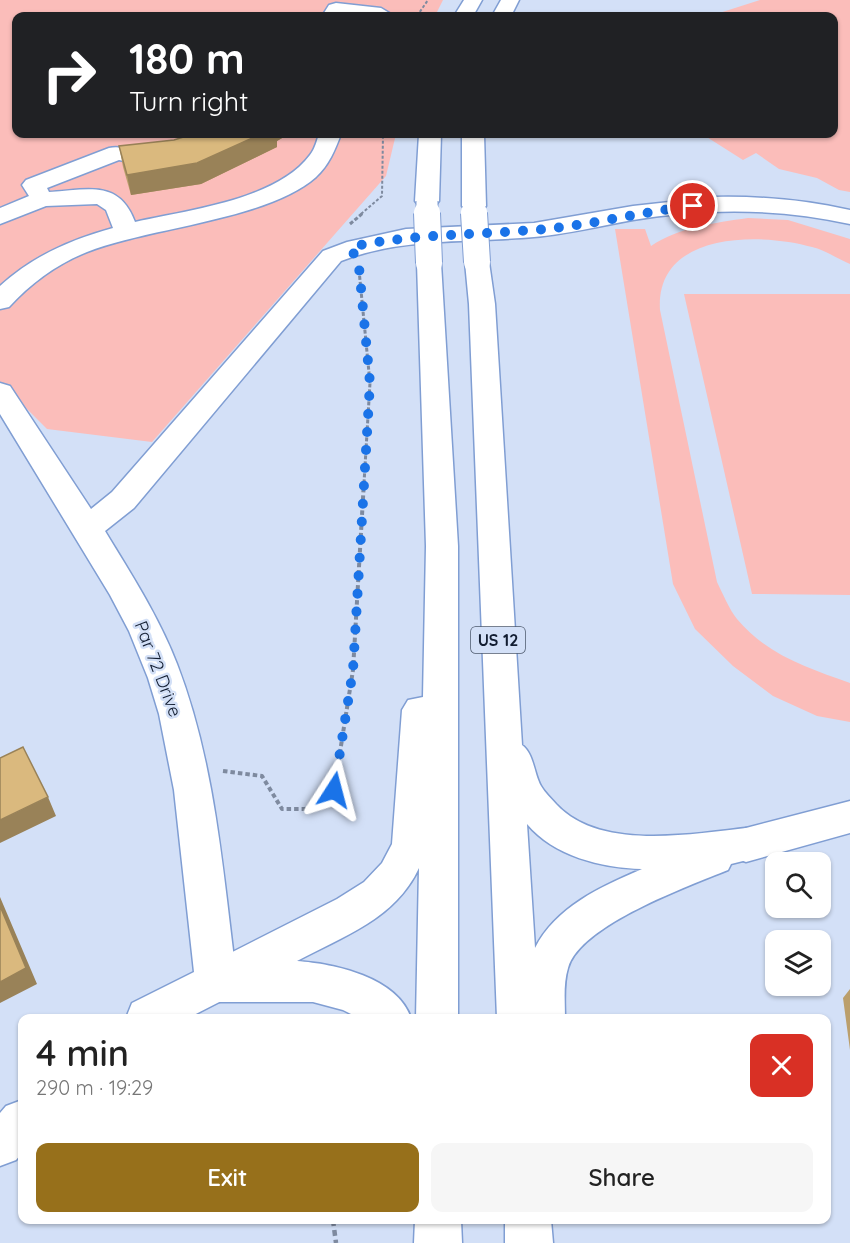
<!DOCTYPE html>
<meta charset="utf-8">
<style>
:root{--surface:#fff;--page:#f6f6f6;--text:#222;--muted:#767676;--accent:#97701b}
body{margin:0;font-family:Quicksand,sans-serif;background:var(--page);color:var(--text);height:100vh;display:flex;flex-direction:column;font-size:22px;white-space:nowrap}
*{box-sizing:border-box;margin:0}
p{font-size:20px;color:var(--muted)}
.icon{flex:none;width:33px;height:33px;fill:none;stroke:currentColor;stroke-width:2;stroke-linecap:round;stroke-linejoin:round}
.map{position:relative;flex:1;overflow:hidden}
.panel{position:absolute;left:18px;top:1014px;width:813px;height:210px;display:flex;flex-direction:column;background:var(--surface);border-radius:12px;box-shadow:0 2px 4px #0004}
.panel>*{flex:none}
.top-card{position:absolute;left:12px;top:12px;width:826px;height:126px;border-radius:12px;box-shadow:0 2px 4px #0004;background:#202124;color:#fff;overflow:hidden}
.tools{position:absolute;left:765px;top:852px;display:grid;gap:12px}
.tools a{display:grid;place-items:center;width:66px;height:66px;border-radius:12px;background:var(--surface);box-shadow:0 2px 4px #0004;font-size:30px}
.pin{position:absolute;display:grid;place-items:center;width:51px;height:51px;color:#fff;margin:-26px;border:3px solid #fff;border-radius:50%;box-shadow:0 2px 6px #0007}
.me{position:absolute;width:66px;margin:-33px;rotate:9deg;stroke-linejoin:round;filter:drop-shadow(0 0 4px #0008)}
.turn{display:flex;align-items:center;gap:21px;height:126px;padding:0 18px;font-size:27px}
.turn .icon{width:78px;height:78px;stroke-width:2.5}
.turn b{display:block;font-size:42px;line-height:51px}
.round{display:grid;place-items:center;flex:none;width:63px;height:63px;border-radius:12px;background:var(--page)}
.summary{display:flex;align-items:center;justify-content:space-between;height:102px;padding:0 18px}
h1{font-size:36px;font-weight:600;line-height:45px}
.button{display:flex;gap:12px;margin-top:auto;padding:12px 18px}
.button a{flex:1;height:69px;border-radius:12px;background:var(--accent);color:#fff;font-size:24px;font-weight:600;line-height:69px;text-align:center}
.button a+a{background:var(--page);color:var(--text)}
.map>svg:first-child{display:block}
.green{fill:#fbbdba}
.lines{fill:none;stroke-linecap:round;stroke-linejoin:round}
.minor-casing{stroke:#809ed3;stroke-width:3}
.highway-casing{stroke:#809ed3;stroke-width:3}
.path-far3{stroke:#7e8a9f;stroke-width:2;stroke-dasharray:3 2;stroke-linecap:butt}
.path-far2{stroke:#7e8a9f;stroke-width:3;stroke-dasharray:4 2;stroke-linecap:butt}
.path-far1{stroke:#7e8a9f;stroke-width:4;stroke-dasharray:4.5 3;stroke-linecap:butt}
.path{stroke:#7e8a9f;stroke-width:4.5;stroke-dasharray:6 4;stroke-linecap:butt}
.minor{fill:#fff;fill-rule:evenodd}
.highway{fill:#fff;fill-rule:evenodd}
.highway-bridge-far1-casing{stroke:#809ed3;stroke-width:23;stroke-linecap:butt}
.highway-bridge-casing{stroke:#809ed3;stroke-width:28;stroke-linecap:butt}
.highway-bridge-far1{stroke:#fff;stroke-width:21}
.highway-bridge{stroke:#fff;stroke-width:26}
.wall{fill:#bb9f6c}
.shaded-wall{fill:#998258}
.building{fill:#dab97e;stroke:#998258;stroke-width:1.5}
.route{stroke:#1a73e8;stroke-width:10;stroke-dasharray:0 18}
.labels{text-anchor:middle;stroke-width:5;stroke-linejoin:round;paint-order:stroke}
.shield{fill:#d3e0f7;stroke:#4c586c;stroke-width:1.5}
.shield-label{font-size:16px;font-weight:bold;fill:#121d31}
.street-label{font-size:18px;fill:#121d31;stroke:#d3e0f7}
</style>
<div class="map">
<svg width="850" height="1243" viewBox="0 0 850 1243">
<rect width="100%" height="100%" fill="#d3e0f7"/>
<path class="green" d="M 0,0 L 443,0 L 435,16 L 16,16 L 16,134 L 396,134 L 386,176 L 152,442 L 47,429 L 0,382 Z
M 760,0 L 850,0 L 850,192 L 839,190 L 817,178 L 779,169 L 756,153 L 743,160 L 702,134 L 834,134 L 834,16 L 710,16 Z
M 748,218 L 788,220 L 850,239 L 850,264 C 838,259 825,250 812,247 C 759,232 655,232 660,310 L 717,582 C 723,594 729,609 737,619 C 767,655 808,668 850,683 L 850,722 L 817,716 L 773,696 L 733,666 L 695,629 L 673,584 L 615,229 L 645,229 L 651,246 C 680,227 714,223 748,218 Z
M 684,294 L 850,294 L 850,595 L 752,594 Z"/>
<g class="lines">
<defs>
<path id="minor" d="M 336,3 L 381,8 L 391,14 L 389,16 L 322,16 L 329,5 Z
M 201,134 L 230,134 L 227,139 L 177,158 L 139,164 L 119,160 L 47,188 L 49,192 C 88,190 119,179 135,222 C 187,210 277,200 310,155 C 315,149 317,140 319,134 L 341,134 C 335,150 329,165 316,177 C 267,220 151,227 87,252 C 57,264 31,283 9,307 L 0,309 L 0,286 C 33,256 70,240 113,228 L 106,210 L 97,204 L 46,206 L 0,224 L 0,208 L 29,196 L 22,185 L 26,180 L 109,148 C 121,145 130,151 142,150 C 163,148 181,141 201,134 Z
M 715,197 C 762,196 805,200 850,210 L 850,224 C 778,208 706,208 633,220 C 600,226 567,234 534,237 C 468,243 403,237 341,261 L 134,508 L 105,531 C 131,574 159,617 177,664 C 216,765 223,875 237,982 L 231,996 L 188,1018 L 126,1018 L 132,1003 L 194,972 L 174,790 L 159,714 L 148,678 L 129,631 L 110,595 L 0,414 L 0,383 L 10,386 L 91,509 L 112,492 L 323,251 L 347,242 L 406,229 L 534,223 L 633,206 Z
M 850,801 L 850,833 L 746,862 L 733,857 L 727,845 L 733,833 L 746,828 Z
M 22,1100 L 22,1153 L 16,1160 L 0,1166 L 0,1113 L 6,1106 Z"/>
<path id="highway" d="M 464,0 L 482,0 L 473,16 L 454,16 Z
M 501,0 L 519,0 L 511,16 L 492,16 Z
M 419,134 L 441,134 L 439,201 L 435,206 L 419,206 L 415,201 Z
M 462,134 L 484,134 L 486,206 L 482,211 L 466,211 L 462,206 Z
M 477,255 L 486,257 L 489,262 L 495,304 L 522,745 C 534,754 534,774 541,786 C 545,793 551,798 556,804 C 599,851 690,834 746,828 L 759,833 L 765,845 L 759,857 L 731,864 L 728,870 C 689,886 580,925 568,968 C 563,984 565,1002 565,1018 L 497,1018 L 469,304 L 465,262 L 468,257 ZM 527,824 C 554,856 601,868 642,869 C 600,887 556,907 535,948 Z
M 429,256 L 438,258 L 441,263 L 458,546 L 458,1018 L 416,1018 L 419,868 C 395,919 344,936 297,961 C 335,964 397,977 411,1018 L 359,1018 L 343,1010 L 313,1002 L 216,1002 L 201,996 L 195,982 L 201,968 L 337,899 L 364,882 L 382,863 L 392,844 L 402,710 L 408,700 L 423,697 L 426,546 L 417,263 L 420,258 Z
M 415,1220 L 461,1220 L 462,1243 L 414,1243 Z
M 505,1220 L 551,1220 L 553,1243 L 505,1243 Z"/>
</defs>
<use href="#minor" class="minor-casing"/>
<use href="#highway" class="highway-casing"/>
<path class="path-far3" d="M 417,16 L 428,0
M 361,214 L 382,196 L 383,134"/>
<path class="path-far2" d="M 350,224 L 363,213
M 359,270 L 370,383 L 364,483"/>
<path class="path-far1" d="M 223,771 L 262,776 L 282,809 L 305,809 L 334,790 L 353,670 L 364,481"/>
<path class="path" d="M 333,1220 L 336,1243"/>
<use href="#minor" class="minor"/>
<use href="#highway" class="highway"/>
<defs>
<path id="highway-bridge-far1" d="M 427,201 L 427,214
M 474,206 L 474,214"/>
<path id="highway-bridge" d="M 427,213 L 429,263
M 474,213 L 477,262"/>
</defs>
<use href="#highway-bridge-far1" class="highway-bridge-far1-casing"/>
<use href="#highway-bridge" class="highway-bridge-casing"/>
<use href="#highway-bridge-far1" class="highway-bridge-far1"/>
<use href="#highway-bridge" class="highway-bridge"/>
</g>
<path class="wall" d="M 194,134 L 289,134 L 277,141 L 277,147 L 201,184 L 131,195 L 123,167 L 119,146 L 174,140 Z
M 850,989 L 850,1050 L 843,998 Z"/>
<path class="shaded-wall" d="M 261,134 L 289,134 L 277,141 L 277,147 L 201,184 L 131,195 L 127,175 Z
M 48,797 L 56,816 L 0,843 L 0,820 Z
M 0,897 L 37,984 L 0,1003 Z"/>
<path class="building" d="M 193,134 L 261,134 L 197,163 L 127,175 L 119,146 L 174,140 Z
M 23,747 L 48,797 L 0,820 L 0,758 Z
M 0,906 L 26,968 L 0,982 Z"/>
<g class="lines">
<path class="route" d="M 334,790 L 353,670 L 370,383 L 359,267 L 351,247 C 411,234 472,235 534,230 C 588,226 640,212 693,206"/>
</g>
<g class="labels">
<rect class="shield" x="471" y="627" width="54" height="26" rx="4.5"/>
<g class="shield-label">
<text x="498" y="646">US 12</text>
</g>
<g class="street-label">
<text transform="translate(158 669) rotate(69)" y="6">Par 72 Drive</text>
</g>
</g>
</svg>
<div class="tools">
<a><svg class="icon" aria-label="search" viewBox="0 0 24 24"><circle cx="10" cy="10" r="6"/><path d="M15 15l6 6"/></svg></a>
<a><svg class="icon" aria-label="layers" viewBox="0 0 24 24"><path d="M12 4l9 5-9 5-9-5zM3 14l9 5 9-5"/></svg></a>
</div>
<div class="pin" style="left:693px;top:206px;background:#d93025"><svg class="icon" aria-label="arrive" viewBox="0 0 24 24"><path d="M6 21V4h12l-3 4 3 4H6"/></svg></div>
<svg class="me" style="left:334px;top:790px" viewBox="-20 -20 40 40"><path d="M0-17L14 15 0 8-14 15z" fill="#1a73e8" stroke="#fff" stroke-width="4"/></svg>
<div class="top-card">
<div class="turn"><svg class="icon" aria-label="right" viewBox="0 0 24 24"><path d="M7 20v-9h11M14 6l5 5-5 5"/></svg><div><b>180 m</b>Turn right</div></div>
</div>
<section class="panel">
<div class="summary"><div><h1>4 min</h1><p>290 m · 19:29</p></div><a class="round" style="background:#d93025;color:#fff"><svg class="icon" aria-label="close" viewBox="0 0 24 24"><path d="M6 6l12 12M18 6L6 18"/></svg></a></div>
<div class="button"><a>Exit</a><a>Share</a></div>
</section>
</div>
